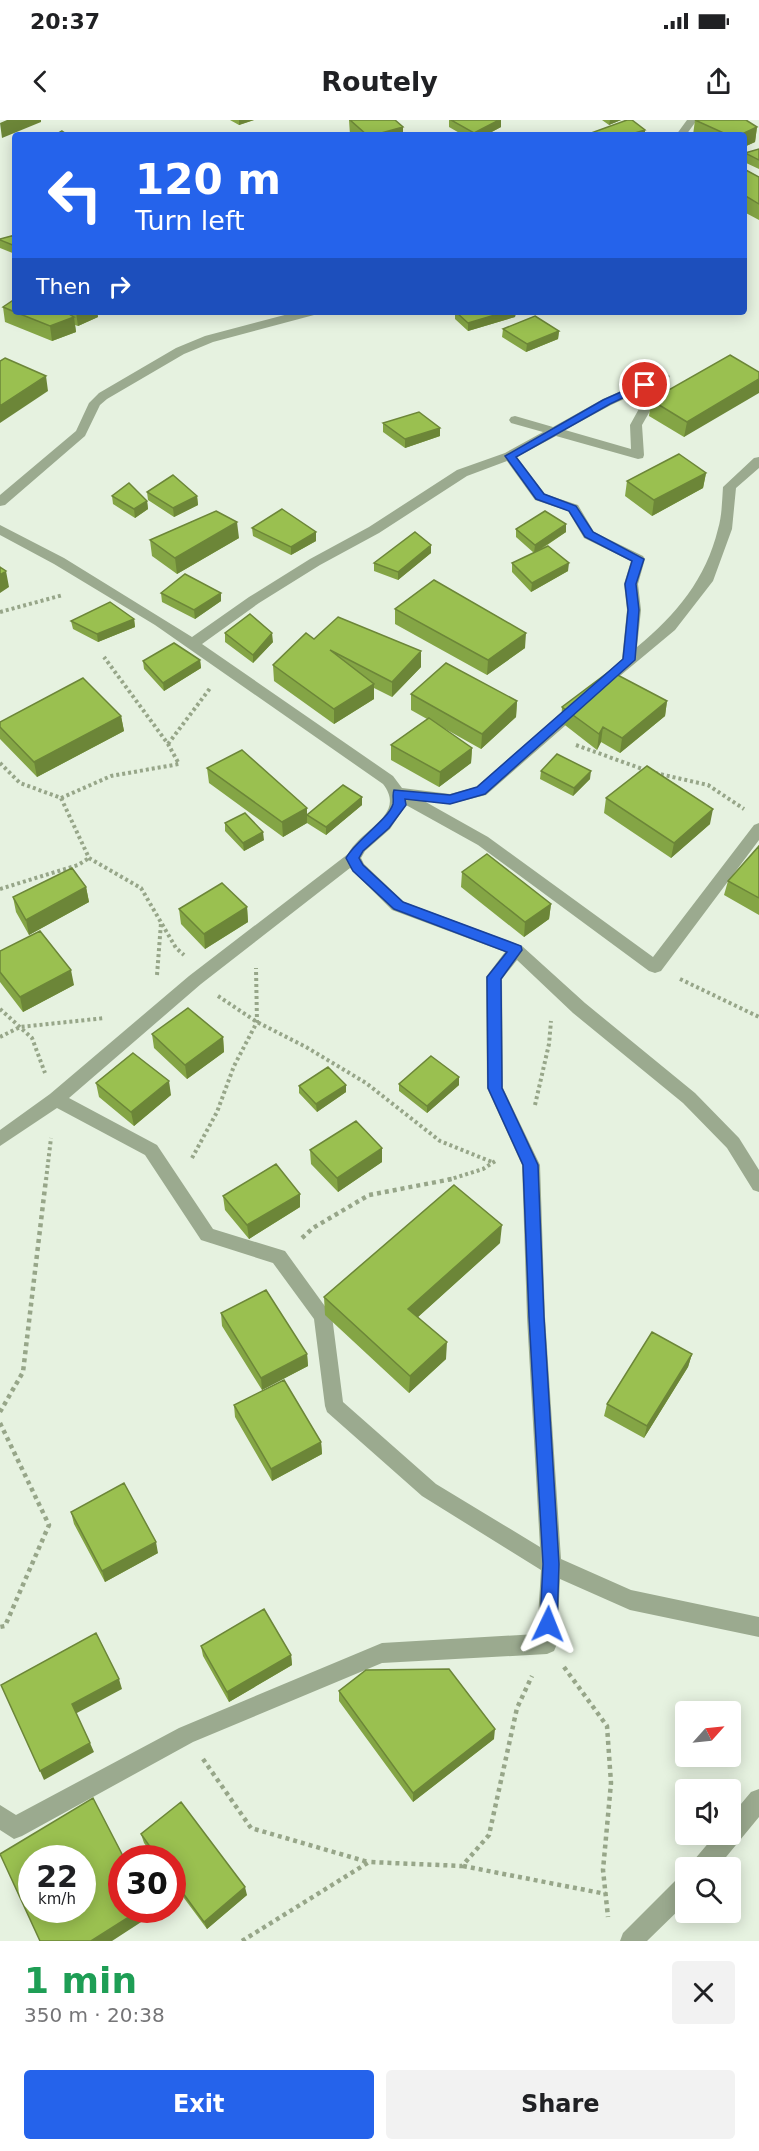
<!DOCTYPE html>
<meta charset="utf-8">
<style>
:root{--surface:#fff;--page:#f2f2f2;--text:#202124;--muted:#757577;--accent:#2563eb}
body{margin:0;font-family:"DejaVu Sans",sans-serif;background:var(--page);color:var(--text);height:100vh;display:flex;flex-direction:column;font-size:22px;white-space:nowrap}
*{box-sizing:border-box;margin:0}
p{font-size:20px;color:var(--muted)}
.icon{flex:none;width:33px;height:33px;fill:none;stroke:currentColor;stroke-width:2;stroke-linecap:round;stroke-linejoin:round}
.map{position:relative;height:1821px;overflow:hidden}
.sheet{display:flex;flex-direction:column;background:var(--surface);flex:1}
.sheet>*{flex:none}
.top-card{position:absolute;left:12px;top:12px;width:735px;height:183px;border-radius:6px;box-shadow:0 3px 15px #0003;background:#2563eb;color:#fff;overflow:hidden}
.needle{width:39px;rotate:63deg}
.fabs{position:absolute;left:675px;top:1581px;display:grid;gap:12px}
.fabs a{display:grid;place-items:center;width:66px;height:66px;border-radius:6px;background:var(--surface);box-shadow:0 3px 15px #0003;font-size:30px}
.speed{position:absolute;left:18px;top:1725px;display:flex;gap:12px;font-size:30px;font-weight:700;text-align:center}
.speed>*{display:grid;place-content:center;width:78px;height:78px;border-radius:50%;background:var(--surface);box-shadow:0 3px 15px #0003;line-height:1}
.speed small{font-size:15px;font-weight:400}
.speed .limit{border:9px solid #d22;background:#fff;color:#111}
.pin{position:absolute;display:grid;place-items:center;width:51px;height:51px;color:#fff;margin:-26px;border:3px solid #fff;border-radius:50%;box-shadow:0 2px 6px #0007}
.me{position:absolute;width:66px;margin:-33px;rotate:2deg;stroke-linejoin:round;filter:drop-shadow(0 0 4px #0008)}
.turn{display:flex;align-items:center;gap:21px;height:126px;padding:0 24px;font-size:27px}
.turn .icon{width:78px;height:78px;stroke-width:2.5}
.turn b{display:block;font-size:42px;line-height:51px}
.then{display:flex;align-items:center;height:57px;padding:0 24px;background:#0003;gap:12px;font-size:22px}
.round{display:grid;place-items:center;flex:none;width:63px;height:63px;border-radius:6px;background:var(--page)}
.overview{display:flex;align-items:center;justify-content:space-between;height:102px;padding:0 24px}
h1{font-size:36px;font-weight:700;line-height:45px;color:#1e9e55}
.button{display:flex;gap:12px;margin-top:auto;padding:12px 24px}
.button a{flex:1;height:69px;border-radius:6px;background:var(--accent);color:#fff;font-size:24px;font-weight:700;line-height:69px;text-align:center}
.button a+a{background:var(--page);color:var(--text)}
.status{display:flex;justify-content:space-between;align-items:center;height:42px;padding:0 30px;background:var(--surface);direction:ltr}
.status svg{height:16px;fill:currentColor}
header{display:flex;justify-content:space-between;align-items:center;height:78px;padding:0 24px;background:var(--surface);font-size:27px;font-weight:700}
.map>svg:first-child{display:block}
.lines{fill:none;stroke-linecap:round;stroke-linejoin:round}
.path-far1{stroke:#97a689;stroke-width:4;stroke-dasharray:3 3;stroke-linecap:butt}
.path{stroke:#97a689;stroke-width:4.5;stroke-dasharray:4 4;stroke-linecap:butt}
.minor{fill:#9baa8f;fill-rule:evenodd}
.wall{fill:#84a545}
.shaded-wall{fill:#6c8638}
.building{fill:#9ac050;stroke:#6c8638;stroke-width:1.5;fill-rule:evenodd}
.route{fill:#2563eb;stroke:#184099;stroke-width:1.5}
</style>
<div class="status"><b>20:37</b><svg viewBox="0 0 49 12"><path d="M0 12V9h3v3zM5 12V6h3v6zM10 12V3h3v9zM15 12V0h3v12zM26 1h20v11H26zM47 4h2v5h-2z"/></svg></div>
<header><svg class="icon" aria-label="back" viewBox="0 0 24 24"><path d="M15 5l-7 7 7 7"/></svg>Routely<svg class="icon" aria-label="share" viewBox="0 0 24 24"><path d="M12 15V3M7 8l5-5 5 5M5 13v7h14v-7"/></svg></header>
<div class="map">
<svg width="759" height="1821" viewBox="0 0 759 1821">
<rect width="100%" height="100%" fill="#e6f2e0"/>
<g class="lines">
<path class="path-far1" d="M 0,492 L 63,475
M 168,624 L 211,567
M 576,625 L 645,650
M 0,643 L 20,663 L 61,678 L 89,738 L 141,768 L 176,828 L 184,835
M 655,653 L 708,665 L 744,689
M 61,678 L 111,656 L 179,644 L 168,624 L 104,537
M 0,769 L 78,745 L 89,738
M 157,855 L 161,803
M 680,859 L 759,897
M 218,876 L 257,902 L 306,927 L 366,963 L 440,1021 L 492,1042
M 0,889 L 32,918 L 45,953
M 0,917 L 20,907 L 105,898
M 535,985 L 549,924 L 551,901
M 192,1038 L 217,992 L 234,946 L 257,902 L 256,848
M 46,1060 L 51,1018
M 448,1060 L 483,1049 L 497,1040"/>
<path class="path" d="M 302,1118 L 313,1108 L 369,1075 L 452,1059
M 0,1292 L 23,1252 L 46,1059
M 0,1303 L 49,1405 L 5,1506 L 0,1507
M 564,1547 L 607,1606 L 611,1663 L 603,1750 L 608,1797
M 203,1639 L 251,1708 L 368,1742
M 463,1746 L 606,1774
M 242,1821 L 369,1742 L 462,1746 L 489,1715 L 517,1588 L 532,1556"/>
<path class="minor" d="M 687,0 L 697,0 L 686,15 L 676,15 Z
M 296,192 L 316,192 L 314,195 L 213,222 L 184,234 L 107,279 L 100,285 L 85,316 L 5,385 L 0,386 L 0,375 L 76,311 L 89,283 L 99,273 L 176,228 L 205,216 Z
M 664,252 L 670,256 L 642,305 L 644,335 L 643,338 L 638,339 L 556,316 L 517,337 L 545,374 L 578,385 L 594,412 L 643,436 L 645,439 L 638,464 L 641,490 L 637,527 C 676,495 706,459 718,409 C 722,396 722,381 723,367 L 754,338 L 759,337 L 759,348 L 736,368 L 732,409 L 713,461 L 675,510 L 603,570 L 593,570 L 591,567 L 622,539 L 627,490 L 624,464 L 631,441 L 584,418 L 568,391 L 535,380 L 507,341 L 467,356 L 379,413 L 320,445 L 259,483 L 202,524 L 393,656 L 402,668 L 450,674 L 476,667 L 572,583 L 582,583 L 584,587 L 582,591 L 486,675 L 450,684 L 424,681 L 488,717 L 653,837 L 754,705 L 759,703 L 759,720 L 661,851 L 655,853 L 649,851 L 478,725 L 406,685 L 390,709 L 365,731 L 361,738 L 364,744 L 404,782 L 522,826 L 585,883 L 695,973 L 739,1018 L 759,1050 L 759,1072 L 753,1070 L 727,1028 L 683,983 L 573,893 L 517,840 L 502,859 L 503,968 L 540,1045 L 545,1197 L 561,1439 L 631,1470 L 759,1497 L 759,1517 L 630,1490 L 560,1459 L 557,1524 L 554,1531 L 547,1534 L 382,1543 L 193,1622 L 22,1716 L 14,1719 L 0,1710 L 0,1685 L 16,1695 L 179,1608 L 382,1523 L 537,1514 L 541,1450 L 422,1376 L 327,1292 L 325,1286 L 314,1199 L 273,1143 L 201,1120 L 145,1035 L 57,988 L 0,1026 L 0,1010 L 50,974 L 189,856 L 348,734 C 362,708 407,695 383,664 L 155,505 L 54,444 L 0,415 L 0,405 L 64,438 L 192,517 L 249,477 L 310,439 L 369,407 L 457,350 L 505,333 L 543,312 L 511,303 L 509,300 L 511,297 L 515,296 L 553,307 L 603,279 ZM 651,267 L 630,305 L 631,329 L 565,310 L 611,285 ZM 350,748 L 392,790 L 505,832 L 486,857 L 487,968 L 522,1045 L 527,1197 L 540,1427 L 436,1364 L 343,1282 L 332,1196 L 285,1131 L 213,1109 L 157,1025 L 69,978 L 201,864 Z
M 759,1669 L 759,1697 L 717,1748 L 691,1748 L 694,1740 L 716,1714 L 730,1714 L 730,1697 L 751,1672 Z
M 686,1755 L 686,1783 L 647,1821 L 620,1821 L 623,1813 L 678,1758 Z"/>
</g>
<path class="wall" d="M 230,0 L 254,0 L 239,5 Z
M 349,0 L 395,0 L 403,15 L 350,15 Z
M 449,0 L 501,0 L 501,7 L 486,15 L 463,15 L 449,7 Z
M 602,0 L 621,0 L 609,5 Z
M 695,0 L 746,0 L 757,7 L 755,22 L 744,27 L 744,15 L 693,15 Z
M 759,29 L 759,49 L 744,42 L 745,33 Z
M 744,49 L 759,57 L 759,100 L 744,92 Z
M 15,115 L 15,134 L 0,128 L 0,119 Z
M 3,187 L 15,192 L 97,192 L 98,197 L 78,206 L 75,205 L 76,212 L 52,221 L 5,202 Z
M 455,192 L 516,192 L 515,197 L 468,211 L 455,199 Z
M 503,209 L 559,211 L 558,219 L 526,232 L 502,217 Z
M 759,252 L 684,317 L 649,296 L 651,280 Z
M 383,303 L 440,308 L 440,316 L 405,328 L 383,312 Z
M 706,353 L 703,368 L 652,396 L 625,376 L 627,361 Z
M 147,372 L 197,376 L 198,385 L 174,397 L 148,380 Z
M 112,376 L 147,381 L 148,389 L 135,398 L 113,384 Z
M 252,408 L 316,412 L 316,421 L 291,435 L 253,416 Z
M 516,409 L 566,412 L 540,430 L 568,451 L 531,472 L 512,452 L 512,443 L 534,433 L 516,417 Z
M 239,418 L 177,454 L 152,436 L 150,420 Z
M 431,425 L 431,433 L 398,460 L 374,451 L 374,443 Z
M 161,473 L 221,481 L 195,499 L 162,482 Z
M 395,489 L 525,528 L 487,555 L 395,504 Z
M 134,499 L 135,507 L 98,522 L 73,509 L 71,501 Z
M 225,513 L 273,522 L 253,543 L 225,522 Z
M 314,519 L 421,547 L 392,577 L 374,568 L 374,579 L 334,604 L 274,561 L 273,545 Z
M 200,540 L 201,548 L 164,571 L 144,549 L 143,541 Z
M 411,574 L 517,581 L 516,597 L 481,629 L 440,606 L 472,628 L 471,643 L 439,667 L 391,640 L 391,625 L 427,599 L 411,590 Z
M 667,581 L 665,596 L 620,633 L 601,622 L 597,630 L 561,602 L 562,587 Z
M 121,596 L 124,611 L 37,657 L 0,619 L 0,602 Z
M 207,648 L 307,688 L 307,695 L 362,677 L 362,685 L 326,715 L 307,703 L 283,717 L 209,663 Z
M 541,651 L 590,659 L 573,676 L 540,659 Z
M 606,678 L 710,704 L 671,738 L 604,693 Z
M 225,703 L 264,720 L 244,731 L 225,711 Z
M 759,726 L 759,795 L 724,775 L 728,761 Z
M 462,752 L 551,784 L 549,799 L 524,817 L 461,767 Z
M 86,767 L 89,782 L 29,815 L 16,792 L 13,777 Z
M 247,787 L 248,802 L 205,829 L 181,804 L 179,789 Z
M 0,831 L 74,865 L 23,892 L 0,862 Z
M 152,914 L 223,917 L 224,932 L 187,959 L 154,928 Z
M 459,957 L 459,965 L 427,993 L 399,971 L 399,964 Z
M 96,963 L 171,975 L 134,1006 L 99,977 Z
M 299,966 L 346,972 L 317,992 L 299,973 Z
M 310,1030 L 382,1042 L 338,1072 L 311,1044 Z
M 223,1076 L 300,1087 L 249,1119 L 225,1090 Z
M 500,1123 L 418,1197 L 446,1239 L 409,1273 L 325,1195 L 324,1177 Z
M 221,1193 L 307,1234 L 308,1246 L 262,1270 L 222,1206 Z
M 692,1234 L 688,1247 L 644,1318 L 604,1296 L 607,1284 Z
M 234,1285 L 321,1322 L 322,1334 L 272,1361 L 235,1297 Z
M 71,1392 L 158,1433 L 105,1462 L 74,1404 Z
M 201,1526 L 291,1535 L 292,1545 L 229,1582 L 203,1536 Z
M 339,1571 L 494,1619 L 413,1682 L 339,1581 Z
M 141,1714 L 247,1775 L 207,1809 L 172,1762 L 172,1738 L 155,1738 L 144,1723 Z"/>
<path class="shaded-wall" d="M 7,0 L 41,0 L 41,2 L 2,18 L 0,3 Z
M 239,0 L 254,0 L 239,5 Z
M 499,0 L 501,0 L 501,7 L 486,15 L 474,15 L 474,13 Z
M 610,0 L 621,0 L 609,5 Z
M 403,7 L 403,15 L 374,15 Z
M 757,7 L 755,22 L 744,27 L 744,15 L 740,15 Z
M 645,10 L 645,15 L 628,15 Z
M 76,192 L 97,192 L 98,197 L 78,206 Z
M 505,192 L 516,192 L 515,197 L 468,211 L 468,203 Z
M 74,197 L 76,212 L 52,221 L 50,206 Z
M 559,211 L 558,219 L 526,232 L 527,224 Z
M 46,256 L 48,271 L 0,303 L 0,286 Z
M 759,259 L 759,273 L 684,317 L 687,302 Z
M 440,308 L 440,316 L 405,328 L 405,319 Z
M 706,353 L 703,368 L 652,396 L 654,380 Z
M 197,376 L 198,385 L 174,397 L 173,388 Z
M 147,381 L 148,389 L 135,398 L 134,389 Z
M 237,402 L 239,418 L 177,454 L 175,438 Z
M 566,404 L 566,412 L 534,433 L 535,425 Z
M 316,412 L 316,421 L 291,435 L 291,427 Z
M 431,425 L 431,433 L 398,460 L 398,452 Z
M 569,443 L 568,451 L 531,472 L 532,463 Z
M 6,451 L 9,467 L 0,473 L 0,455 Z
M 221,473 L 221,481 L 195,499 L 194,490 Z
M 134,499 L 135,507 L 98,522 L 97,514 Z
M 272,513 L 273,522 L 253,543 L 253,535 Z
M 526,513 L 525,528 L 487,555 L 488,540 Z
M 421,531 L 421,547 L 392,577 L 392,562 Z
M 200,540 L 201,548 L 164,571 L 163,563 Z
M 374,564 L 374,579 L 334,604 L 334,589 Z
M 517,581 L 516,597 L 481,629 L 482,614 Z
M 667,581 L 665,596 L 620,633 L 622,618 Z
M 121,596 L 124,611 L 37,657 L 34,642 Z
M 603,607 L 601,622 L 597,630 L 599,614 Z
M 472,628 L 471,643 L 439,667 L 440,652 Z
M 591,651 L 590,659 L 573,676 L 574,668 Z
M 362,677 L 362,685 L 326,715 L 326,707 Z
M 307,688 L 307,703 L 283,717 L 282,702 Z
M 713,689 L 710,704 L 671,738 L 674,723 Z
M 263,712 L 264,720 L 244,731 L 243,723 Z
M 86,767 L 89,782 L 29,815 L 26,800 Z
M 551,784 L 549,799 L 524,817 L 525,802 Z
M 247,787 L 248,802 L 205,829 L 204,814 Z
M 71,850 L 74,865 L 23,892 L 20,877 Z
M 223,917 L 224,932 L 187,959 L 185,945 Z
M 459,957 L 459,965 L 427,993 L 427,986 Z
M 169,961 L 171,975 L 134,1006 L 131,992 Z
M 346,965 L 346,972 L 317,992 L 316,984 Z
M 382,1028 L 382,1042 L 338,1072 L 337,1058 Z
M 300,1074 L 300,1087 L 249,1119 L 247,1105 Z
M 502,1105 L 500,1123 L 408,1206 L 408,1189 Z
M 447,1222 L 446,1239 L 409,1273 L 410,1256 Z
M 307,1234 L 308,1246 L 262,1270 L 261,1258 Z
M 692,1234 L 688,1247 L 644,1318 L 647,1306 Z
M 321,1322 L 322,1334 L 272,1361 L 271,1349 Z
M 156,1422 L 158,1433 L 105,1462 L 102,1451 Z
M 291,1535 L 292,1545 L 229,1582 L 227,1572 Z
M 119,1559 L 122,1569 L 75,1594 L 72,1584 Z
M 495,1609 L 494,1619 L 413,1682 L 413,1673 Z
M 90,1623 L 94,1632 L 44,1660 L 40,1651 Z
M 245,1767 L 247,1775 L 207,1809 L 204,1802 Z
M 140,1790 L 150,1790 L 152,1795 L 112,1821 L 91,1821 Z"/>
<path class="building" d="M 350,0 L 395,0 L 403,7 L 374,15 L 367,15 Z
M 451,0 L 499,0 L 474,13 Z
M 627,0 L 632,0 L 645,10 L 628,15 L 593,15 L 591,13 Z
M 695,0 L 746,0 L 757,7 L 740,15 L 728,15 Z
M 62,11 L 68,15 L 55,15 Z
M 759,29 L 759,40 L 745,33 Z
M 744,49 L 759,57 L 759,84 L 744,75 Z
M 15,115 L 15,126 L 0,120 L 0,119 Z
M 15,179 L 15,192 L 3,187 Z
M 15,192 L 66,192 L 74,197 L 50,206 Z
M 456,192 L 505,192 L 468,203 Z
M 535,196 L 559,211 L 527,224 L 503,209 Z
M 730,235 L 759,252 L 759,259 L 687,302 L 651,280 Z
M 5,238 L 46,256 L 0,286 L 0,241 Z
M 419,292 L 440,308 L 405,319 L 383,303 Z
M 679,334 L 706,353 L 654,380 L 627,361 Z
M 173,355 L 197,376 L 173,388 L 147,372 Z
M 129,363 L 147,381 L 134,389 L 112,376 Z
M 282,389 L 316,412 L 291,427 L 252,408 Z
M 216,391 L 237,402 L 175,438 L 150,420 Z
M 545,391 L 566,404 L 535,425 L 516,409 Z
M 415,412 L 431,425 L 398,452 L 374,443 Z
M 548,426 L 569,443 L 532,463 L 512,443 Z
M 0,447 L 6,451 L 0,455 Z
M 185,454 L 221,473 L 194,490 L 161,473 Z
M 434,460 L 526,513 L 488,540 L 395,489 Z
M 110,482 L 134,499 L 97,514 L 71,501 Z
M 250,494 L 272,513 L 253,535 L 225,513 Z
M 338,497 L 421,531 L 392,562 L 330,530 L 374,564 L 334,589 L 273,545 L 306,513 L 314,519 Z
M 174,523 L 200,540 L 163,563 L 143,541 Z
M 446,543 L 517,581 L 482,614 L 411,574 Z
M 610,551 L 667,581 L 622,618 L 603,607 L 599,614 L 562,587 Z
M 83,558 L 121,596 L 34,642 L 0,607 L 0,602 Z
M 429,598 L 472,628 L 440,652 L 391,625 Z
M 242,630 L 307,688 L 282,702 L 207,648 Z
M 557,634 L 591,651 L 574,668 L 541,651 Z
M 647,646 L 713,689 L 674,723 L 606,678 Z
M 343,665 L 362,677 L 326,707 L 307,695 Z
M 245,693 L 263,712 L 243,723 L 225,703 Z
M 759,726 L 759,778 L 728,761 Z
M 487,734 L 551,784 L 525,802 L 462,752 Z
M 72,748 L 86,767 L 26,800 L 13,777 Z
M 222,763 L 247,787 L 204,814 L 179,789 Z
M 40,811 L 71,850 L 20,877 L 0,852 L 0,831 Z
M 188,888 L 223,917 L 185,945 L 152,914 Z
M 133,933 L 169,961 L 131,992 L 96,963 Z
M 431,936 L 459,957 L 427,986 L 399,964 Z
M 328,947 L 346,965 L 316,984 L 299,966 Z
M 356,1001 L 382,1028 L 337,1058 L 310,1030 Z
M 276,1044 L 300,1074 L 247,1105 L 223,1076 Z
M 454,1065 L 502,1105 L 408,1189 L 447,1222 L 410,1256 L 324,1177 Z
M 266,1170 L 307,1234 L 261,1258 L 221,1193 Z
M 652,1212 L 692,1234 L 647,1306 L 607,1284 Z
M 284,1260 L 321,1322 L 271,1349 L 234,1285 Z
M 124,1363 L 156,1422 L 102,1451 L 71,1392 Z
M 264,1489 L 291,1535 L 227,1572 L 201,1526 Z
M 96,1513 L 119,1559 L 72,1584 L 90,1623 L 40,1651 L 1,1565 Z
M 449,1549 L 495,1609 L 413,1673 L 339,1571 L 366,1550 Z
M 93,1678 L 124,1738 L 122,1738 L 122,1790 L 140,1790 L 91,1821 L 40,1821 L 0,1734 ZM 32,1738 L 82,1738 L 82,1790 L 32,1790 Z
M 181,1682 L 245,1767 L 204,1802 L 172,1758 L 172,1738 L 158,1738 L 141,1714 Z"/>
<path class="route" d="M 641,263 L 650,265 L 610,284 L 516,337 L 544,374 L 576,386 L 593,412 L 644,439 L 636,464 L 639,490 L 635,540 L 485,674 L 450,684 L 405,679 L 406,685 L 389,708 L 363,731 L 359,738 L 363,745 L 403,782 L 521,826 L 522,830 L 501,859 L 502,968 L 538,1045 L 544,1197 L 559,1444 L 557,1504 L 554,1510 L 548,1512 L 542,1510 L 540,1504 L 543,1444 L 529,1197 L 523,1045 L 488,968 L 487,857 L 507,832 L 394,789 L 353,751 L 346,738 C 356,720 389,699 393,684 C 394,679 392,675 394,670 L 450,675 L 477,667 L 623,539 L 628,490 L 625,464 L 632,441 L 585,417 L 569,391 L 536,379 L 505,336 L 603,280 Z"/>
</svg>
<div class="fabs">
<a><svg class="needle" viewBox="-14 -14 28 28"><path d="M0-13l5 13h-10z" fill="#e53935"/><path d="M0 13l5-13h-10z" fill="#757577"/></svg></a>
<a><svg class="icon" aria-label="sound" viewBox="0 0 24 24"><path d="M4 9h4l5-4v14l-5-4H4zM17 9q2 3 0 6"/></svg></a>
<a><svg class="icon" aria-label="search" viewBox="0 0 24 24"><circle cx="10" cy="10" r="6"/><path d="M15 15l6 6"/></svg></a>
</div>
<div class="speed"><div>22<small>km/h</small></div><div class="limit">30</div></div>
<div class="pin" style="left:645px;top:265px;background:#d93025"><svg class="icon" aria-label="arrive" viewBox="0 0 24 24"><path d="M6 21V4h12l-3 4 3 4H6"/></svg></div>
<svg class="me" style="left:548px;top:1504px" viewBox="-20 -20 40 40"><path d="M0-17L14 15 0 8-14 15z" fill="#2563eb" stroke="#fff" stroke-width="4"/></svg>
<div class="top-card">
<div class="turn"><svg class="icon" aria-label="left" viewBox="0 0 24 24"><path d="M17 20v-9H6M10 6l-5 5 5 5"/></svg><div><b>120 m</b>Turn left</div></div>
<div class="then">Then<svg class="icon" aria-label="right" viewBox="0 0 24 24"><path d="M7 20v-9h11M14 6l5 5-5 5"/></svg></div>
</div>
</div>
<section class="sheet">
<div class="overview"><div><h1>1 min</h1><p>350 m · 20:38</p></div><a class="round"><svg class="icon" aria-label="close" viewBox="0 0 24 24"><path d="M6 6l12 12M18 6L6 18"/></svg></a></div>
<div class="button"><a>Exit</a><a>Share</a></div>
</section>
